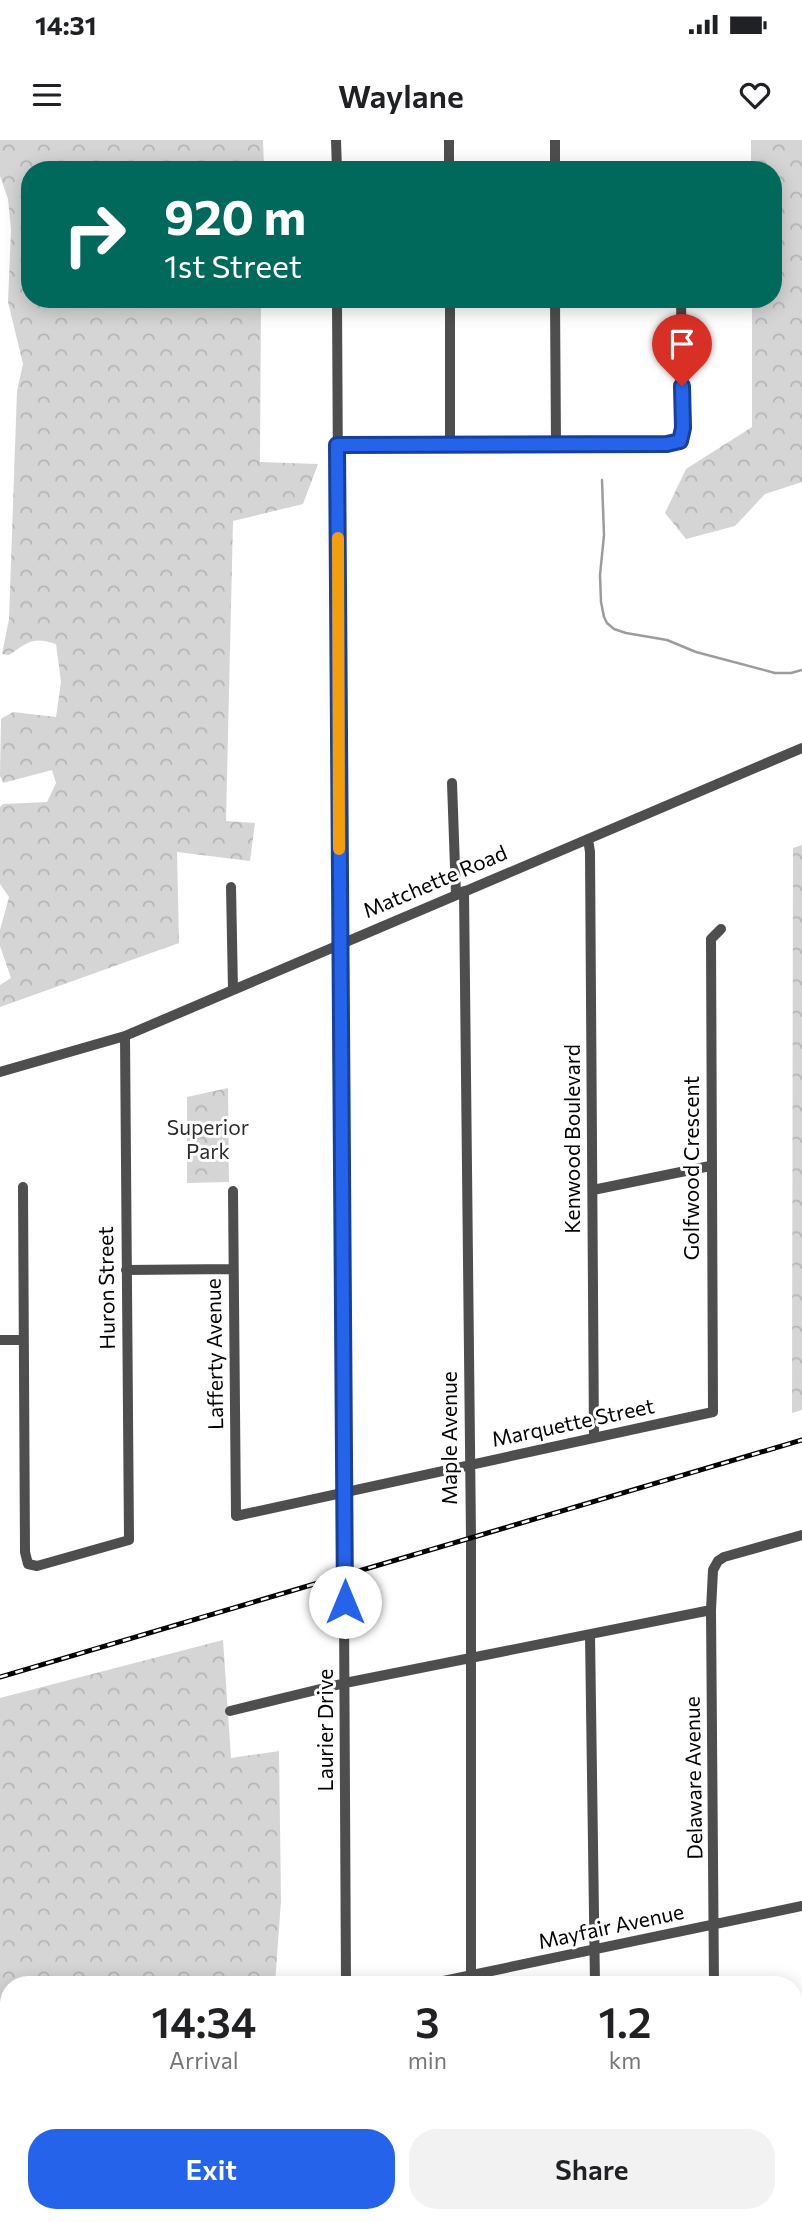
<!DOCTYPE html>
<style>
:root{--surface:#fff;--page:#f2f2f2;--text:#202124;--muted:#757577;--accent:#2563eb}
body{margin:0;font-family:Commissioner,sans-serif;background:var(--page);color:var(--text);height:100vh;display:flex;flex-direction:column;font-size:26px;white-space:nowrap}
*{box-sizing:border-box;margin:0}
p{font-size:23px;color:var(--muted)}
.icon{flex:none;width:38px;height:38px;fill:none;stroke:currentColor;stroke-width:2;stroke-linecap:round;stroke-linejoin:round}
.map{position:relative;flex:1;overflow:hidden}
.side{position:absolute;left:0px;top:1836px;width:803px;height:247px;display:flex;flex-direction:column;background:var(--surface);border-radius:28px 28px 0 0;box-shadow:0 4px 18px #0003}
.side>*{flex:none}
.banner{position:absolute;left:21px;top:21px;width:761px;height:147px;border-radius:28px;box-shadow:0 4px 18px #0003;background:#00695c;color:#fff;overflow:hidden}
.pin{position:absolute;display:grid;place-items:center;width:60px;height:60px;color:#fff;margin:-72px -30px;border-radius:50% 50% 50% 0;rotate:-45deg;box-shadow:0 0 7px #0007}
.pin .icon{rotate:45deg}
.me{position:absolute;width:77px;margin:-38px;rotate:0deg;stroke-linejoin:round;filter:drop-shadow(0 0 5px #0008)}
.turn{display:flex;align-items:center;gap:24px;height:147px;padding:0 28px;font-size:32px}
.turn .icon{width:91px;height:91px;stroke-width:2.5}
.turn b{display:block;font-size:49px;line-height:60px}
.eta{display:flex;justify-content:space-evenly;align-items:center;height:119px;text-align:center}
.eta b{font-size:42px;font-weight:600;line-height:49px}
.action{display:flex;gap:14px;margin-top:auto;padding:14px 28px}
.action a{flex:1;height:80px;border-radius:28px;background:var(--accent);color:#fff;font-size:28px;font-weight:600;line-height:80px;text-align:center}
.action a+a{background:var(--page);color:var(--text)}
.status{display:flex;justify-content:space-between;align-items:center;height:49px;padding:0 35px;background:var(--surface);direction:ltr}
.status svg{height:19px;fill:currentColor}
header{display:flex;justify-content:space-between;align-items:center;height:91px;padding:0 28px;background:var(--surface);font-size:32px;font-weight:600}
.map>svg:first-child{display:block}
.forest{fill:url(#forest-crowns)}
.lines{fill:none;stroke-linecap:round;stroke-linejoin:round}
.stream{stroke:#9c9c9c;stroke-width:2.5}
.minor{stroke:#4e4e4e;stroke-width:10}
.rail-casing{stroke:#000;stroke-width:5}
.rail{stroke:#fff;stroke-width:2.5;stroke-dasharray:8;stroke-linecap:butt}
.route-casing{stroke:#184099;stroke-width:18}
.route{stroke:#2563eb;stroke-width:12}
.slow{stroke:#f59e0b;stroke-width:12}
.labels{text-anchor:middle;stroke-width:6;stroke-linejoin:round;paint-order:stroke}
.street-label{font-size:21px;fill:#000;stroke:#fff}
.park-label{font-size:21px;fill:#2c2c2c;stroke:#fff}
</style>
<div class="status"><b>14:31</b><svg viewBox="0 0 49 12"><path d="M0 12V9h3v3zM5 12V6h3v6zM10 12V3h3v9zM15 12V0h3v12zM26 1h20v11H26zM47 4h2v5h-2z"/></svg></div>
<header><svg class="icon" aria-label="menu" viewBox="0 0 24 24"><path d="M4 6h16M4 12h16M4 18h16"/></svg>Waylane<svg class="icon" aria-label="heart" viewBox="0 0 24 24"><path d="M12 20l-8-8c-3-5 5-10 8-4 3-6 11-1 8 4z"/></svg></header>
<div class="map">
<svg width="802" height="2082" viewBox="0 0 802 2082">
<defs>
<pattern id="forest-crowns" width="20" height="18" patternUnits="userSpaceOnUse" patternTransform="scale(1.75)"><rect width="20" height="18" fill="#d5d5d5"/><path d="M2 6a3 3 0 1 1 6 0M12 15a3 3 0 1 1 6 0" fill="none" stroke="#b5b5b5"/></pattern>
</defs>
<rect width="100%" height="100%" fill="#fff"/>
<path class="forest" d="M 0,0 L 263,0 L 264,27 L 257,30 L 30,30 L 30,159 L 261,159 L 260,322 L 318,324 L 303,364 L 233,381 L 226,681 L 255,683 L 250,721 L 177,712 L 179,803 L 0,867 L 0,845 L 11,838 L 0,806 L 0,790 L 9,757 L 0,744 L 0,667 L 3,664 L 47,662 L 56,643 L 52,630 L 3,643 L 0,636 L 1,579 L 13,572 L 56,577 L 61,542 L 56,504 C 33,496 28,502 9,515 L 2,514 L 9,479 L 17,251 L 23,224 L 8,162 L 11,90 L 8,59 L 0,36 Z
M 751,0 L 802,0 L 802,342 L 765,354 L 735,386 L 686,399 L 665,373 L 686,329 L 752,287 L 752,159 L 774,159 L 774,30 L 751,30 Z
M 802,705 L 802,1270 L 792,1273 L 793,708 Z
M 228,948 L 229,1042 L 187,1043 L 187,957 Z
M 223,1500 L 231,1618 L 279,1611 L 281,1761 L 275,1844 L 9,1844 L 9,1924 L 0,1926 L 0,1558 Z"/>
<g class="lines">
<path class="stream" d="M 602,340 L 604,395 L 600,435 L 601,462 L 604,477 L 607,483 L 614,489 L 626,493 L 667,500 L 696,512 L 775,533 L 791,533 L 802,530"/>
<path class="minor" d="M 336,0 L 337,30
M 449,0 L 449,30
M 555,0 L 555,30
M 337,159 L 346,1844
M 450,159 L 450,305
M 555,159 L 556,304
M 337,305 L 667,304 L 680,301 L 683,288 L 681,159
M 452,643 L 456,755
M 588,699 L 590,712 L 594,1298
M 231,747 L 233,850
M 464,751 L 471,1398 L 471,1844
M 0,932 L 125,896 L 802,608
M 23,1047 L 25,1412 L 28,1424 L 37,1426 L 129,1400 L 125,896
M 593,1050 L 710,1026
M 233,1051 L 236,1376 L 713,1272 L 711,799 L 721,789
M 126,1130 L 233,1129
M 0,1200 L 22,1200
M 590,1495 L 595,1844
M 230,1571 L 345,1543 L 711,1470
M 429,1844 L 802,1766
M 714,1844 L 711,1470 L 713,1430 L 718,1421 L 724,1417 L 802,1395
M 0,1938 L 9,1936
M 27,2074 L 27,2082
M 131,2074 L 131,2082
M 239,2074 L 239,2082
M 347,2074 L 347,2082
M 474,2074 L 474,2082
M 597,2074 L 597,2082
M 716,2074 L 716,2082"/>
<defs>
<path id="rail" d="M 0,1537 L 802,1300"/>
</defs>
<use href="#rail" class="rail-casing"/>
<use href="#rail" class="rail"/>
</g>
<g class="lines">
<defs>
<path id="route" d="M 345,1462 L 337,305 L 667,304 L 680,301 L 683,288 L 682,246"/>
</defs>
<use href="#route" class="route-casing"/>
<use href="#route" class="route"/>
<path class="slow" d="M 338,398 L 339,709"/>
</g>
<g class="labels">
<g class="street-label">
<text transform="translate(435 742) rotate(-23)" y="7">Matchette Road</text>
<text transform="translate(573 999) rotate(-90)" y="7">Kenwood Boulevard</text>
<text transform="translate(692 1028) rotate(-90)" y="7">Golfwood Crescent</text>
<text transform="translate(107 1148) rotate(-91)" y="7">Huron Street</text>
<text transform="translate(215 1214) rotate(-91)" y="7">Lafferty Avenue</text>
<text transform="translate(573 1283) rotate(-12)" y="7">Marquette Street</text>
<text transform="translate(450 1298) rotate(-90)" y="7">Maple Avenue</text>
<text transform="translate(326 1590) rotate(-90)" y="7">Laurier Drive</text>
<text transform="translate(694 1638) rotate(-91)" y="7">Delaware Avenue</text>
<text transform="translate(611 1787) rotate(-12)" y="7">Mayfair Avenue</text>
</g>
<g class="park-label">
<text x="208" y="995">Superior<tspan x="208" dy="24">Park</tspan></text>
</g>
</g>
</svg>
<div class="pin" style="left:682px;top:246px;background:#d93025"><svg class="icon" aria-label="arrive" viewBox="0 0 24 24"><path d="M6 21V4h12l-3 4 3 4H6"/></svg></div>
<svg class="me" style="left:345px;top:1462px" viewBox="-20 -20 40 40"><circle r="19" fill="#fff"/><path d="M0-13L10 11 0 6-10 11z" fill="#2563eb"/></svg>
<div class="banner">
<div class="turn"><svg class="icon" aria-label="right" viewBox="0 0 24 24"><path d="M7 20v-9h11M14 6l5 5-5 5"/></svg><div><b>920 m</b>1st Street</div></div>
</div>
<section class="side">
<div class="eta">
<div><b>14:34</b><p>Arrival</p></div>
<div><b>3</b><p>min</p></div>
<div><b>1.2</b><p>km</p></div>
</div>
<div class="action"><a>Exit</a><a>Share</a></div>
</section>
</div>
